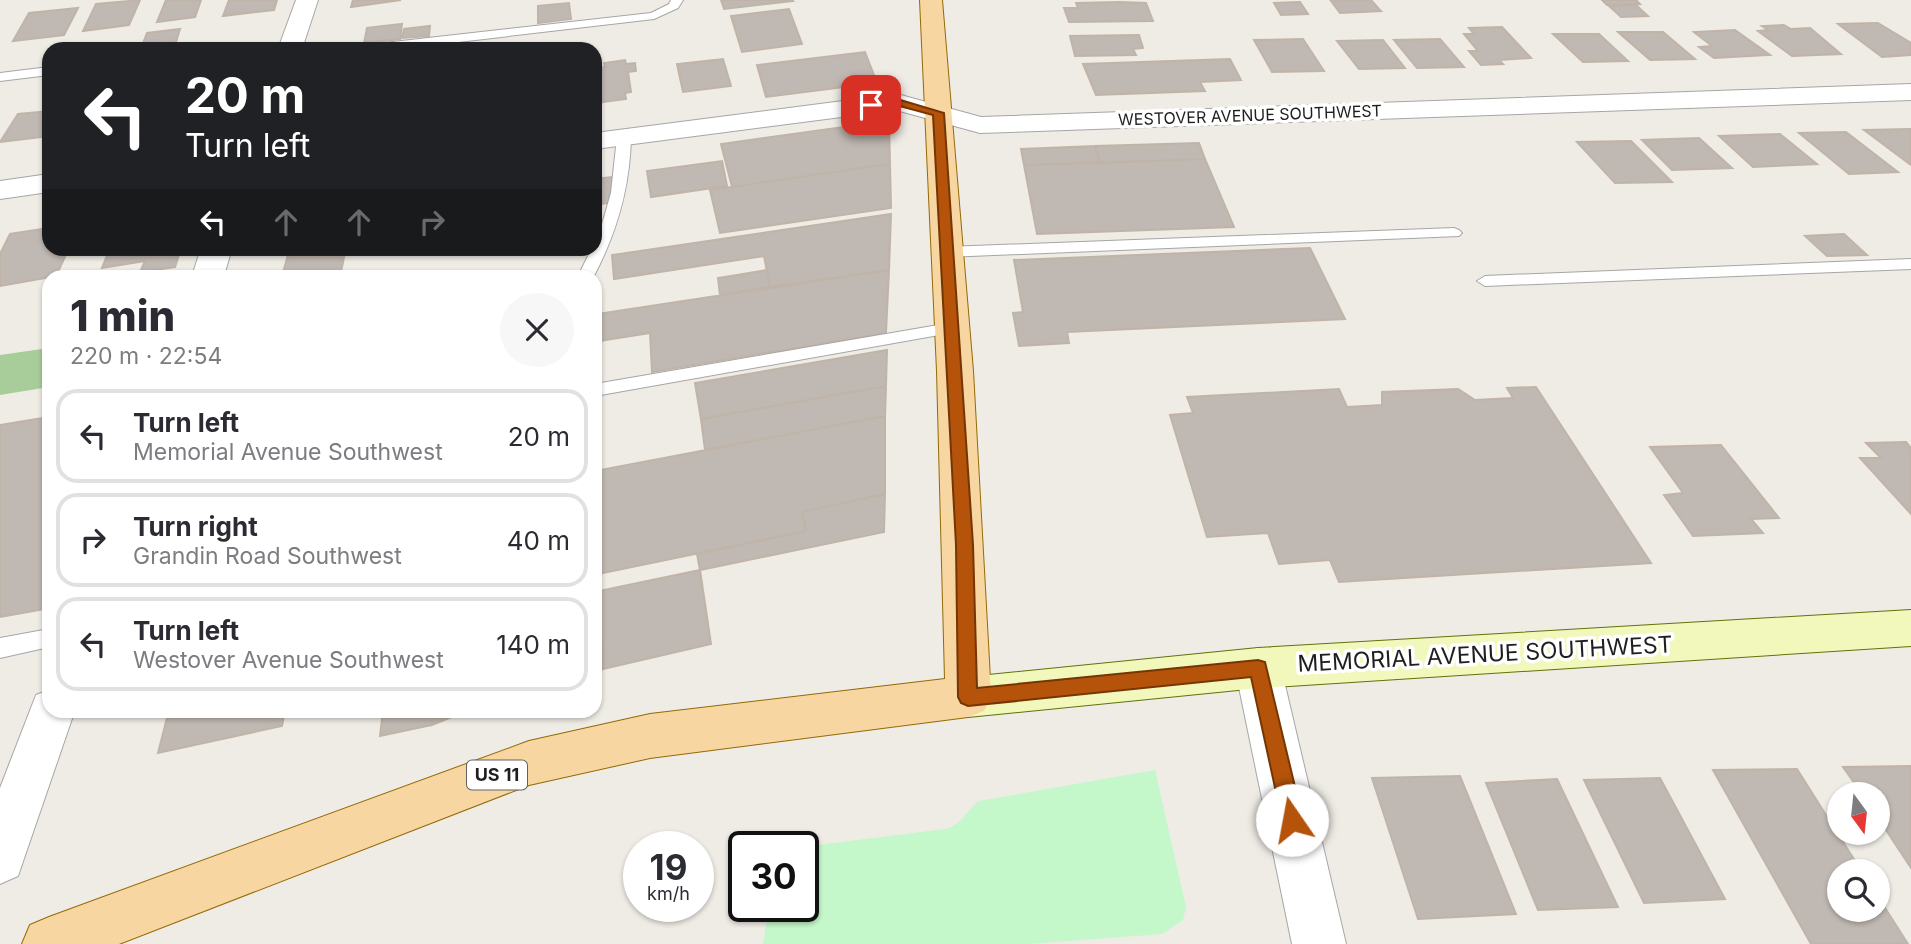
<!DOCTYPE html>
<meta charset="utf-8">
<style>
:root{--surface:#fff;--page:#f7f7f7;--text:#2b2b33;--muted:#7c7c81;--line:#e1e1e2}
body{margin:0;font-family:Inter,sans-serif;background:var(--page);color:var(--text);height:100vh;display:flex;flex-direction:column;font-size:26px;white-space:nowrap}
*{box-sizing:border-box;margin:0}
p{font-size:23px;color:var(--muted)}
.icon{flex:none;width:38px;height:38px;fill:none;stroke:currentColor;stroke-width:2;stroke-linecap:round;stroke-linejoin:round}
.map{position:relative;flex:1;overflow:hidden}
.details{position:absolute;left:42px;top:270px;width:560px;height:448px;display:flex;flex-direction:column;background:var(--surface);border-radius:21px;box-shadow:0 2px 5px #0004}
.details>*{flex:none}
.top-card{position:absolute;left:42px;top:42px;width:560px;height:214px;border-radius:21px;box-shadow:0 2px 5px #0004;background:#202124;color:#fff;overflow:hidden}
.needle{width:46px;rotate:165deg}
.fabs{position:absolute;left:1827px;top:782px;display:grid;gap:14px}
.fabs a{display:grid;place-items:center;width:63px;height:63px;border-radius:50%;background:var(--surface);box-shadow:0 2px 5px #0004;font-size:35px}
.speed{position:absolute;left:623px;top:831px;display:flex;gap:14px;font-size:35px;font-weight:700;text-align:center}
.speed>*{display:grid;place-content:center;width:91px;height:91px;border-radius:50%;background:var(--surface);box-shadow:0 2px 5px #0004;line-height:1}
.speed small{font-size:18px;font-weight:400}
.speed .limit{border:4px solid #111;border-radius:10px;background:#fff;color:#111}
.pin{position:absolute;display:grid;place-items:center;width:60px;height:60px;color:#fff;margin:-30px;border-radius:14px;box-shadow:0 4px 10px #0006}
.me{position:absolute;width:77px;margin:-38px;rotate:348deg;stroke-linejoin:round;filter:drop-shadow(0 0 5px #0008)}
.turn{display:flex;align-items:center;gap:24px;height:147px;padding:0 28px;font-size:32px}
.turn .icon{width:91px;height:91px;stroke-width:2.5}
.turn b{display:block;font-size:49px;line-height:60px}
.lanes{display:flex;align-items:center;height:66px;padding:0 28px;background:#0003;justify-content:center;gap:35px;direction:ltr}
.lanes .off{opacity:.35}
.round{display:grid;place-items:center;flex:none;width:74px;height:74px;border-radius:37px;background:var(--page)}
.headline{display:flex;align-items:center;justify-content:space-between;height:119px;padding:0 28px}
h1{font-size:42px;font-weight:800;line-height:52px}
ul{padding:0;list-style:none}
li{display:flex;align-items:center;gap:21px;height:94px;margin:0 14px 10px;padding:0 14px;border:4px solid var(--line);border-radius:21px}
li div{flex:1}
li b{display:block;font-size:26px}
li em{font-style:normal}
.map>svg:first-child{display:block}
.forest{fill:#a8cd9b}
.park{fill:#c4f7ca}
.building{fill:#c0b8b2;stroke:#c0b4a8;stroke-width:2}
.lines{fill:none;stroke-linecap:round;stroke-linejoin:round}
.lane-casing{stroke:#a6a6a6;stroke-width:2}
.street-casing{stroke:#a6a6a6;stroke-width:2}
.secondary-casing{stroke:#627209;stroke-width:2}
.primary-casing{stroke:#936a06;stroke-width:2}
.lane{fill:#fff;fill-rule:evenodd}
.street{fill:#fff;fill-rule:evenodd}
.secondary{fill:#f2f7bb;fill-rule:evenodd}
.primary{fill:#f8d6a1;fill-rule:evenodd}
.route{fill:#b45309;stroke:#753606;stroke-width:2}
.labels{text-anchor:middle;stroke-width:7;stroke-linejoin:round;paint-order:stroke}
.far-street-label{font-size:16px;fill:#1f1f1f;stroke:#fff}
.shield{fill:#fff;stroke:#626262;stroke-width:2}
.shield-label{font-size:18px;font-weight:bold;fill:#1f1f1f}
.near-street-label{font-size:23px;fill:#1f1f1f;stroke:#fff}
</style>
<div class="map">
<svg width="1911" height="944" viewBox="0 0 1911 944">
<rect width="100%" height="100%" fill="#efece5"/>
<path class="forest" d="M 49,348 L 49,387 L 0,395 L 0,355 Z"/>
<path class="park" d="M 1155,770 L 1186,907 L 1183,920 L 1162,934 L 1027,944 L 763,944 L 769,907 L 803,906 L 802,847 L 945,829 C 963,825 965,811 979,801 Z"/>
<path class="building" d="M 140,0 L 129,25 L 83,31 L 96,4 Z
M 166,0 L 201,0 L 195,17 L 157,22 Z
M 229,0 L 277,0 L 274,10 L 223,16 Z
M 353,0 L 401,0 L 351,7 Z
M 721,0 L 792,0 L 793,1 L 724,9 Z
M 1371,0 L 1381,11 L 1340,13 L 1331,1 Z
M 1602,0 L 1636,0 L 1640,4 L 1607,5 Z
M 1119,2 L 1146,3 L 1153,21 L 1069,22 L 1064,8 L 1078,8 L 1076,3 Z
M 1300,2 L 1308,14 L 1281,15 L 1274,3 Z
M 569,3 L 571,19 L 538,23 L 538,6 Z
M 1636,5 L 1648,16 L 1621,17 L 1609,6 Z
M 78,8 L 64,35 L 13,41 L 29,13 Z
M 789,9 L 802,44 L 742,52 L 731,16 Z
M 1878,23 L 1911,43 L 1911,55 L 1882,57 L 1838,24 Z
M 402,24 L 400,39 L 364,43 L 367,28 Z
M 1784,25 L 1791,29 L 1810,28 L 1841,54 L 1792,56 L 1758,31 L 1768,30 L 1762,26 Z
M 430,26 L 429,36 L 402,38 L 404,29 Z
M 1502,27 L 1531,58 L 1499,60 L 1503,64 L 1481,65 L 1469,51 L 1478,51 L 1464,34 L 1474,34 L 1469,28 Z
M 180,29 L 176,42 L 142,46 L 147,33 Z
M 1735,30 L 1770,55 L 1714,58 L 1699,47 L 1712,46 L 1694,32 Z
M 1618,32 L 1663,32 L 1695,59 L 1650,60 Z
M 1553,34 L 1599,34 L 1628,61 L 1583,62 Z
M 1139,35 L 1143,48 L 1133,49 L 1136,55 L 1075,56 L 1070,36 Z
M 1303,39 L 1324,71 L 1272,72 L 1254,40 Z
M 1440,39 L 1464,67 L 1417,68 L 1394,40 Z
M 1383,40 L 1405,68 L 1359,69 L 1337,41 Z
M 865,52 L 877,83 L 766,97 L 757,65 Z
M 723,59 L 731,86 L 683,92 L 677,64 Z
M 1230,59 L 1241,80 L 1200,82 L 1205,91 L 1096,95 L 1083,64 Z
M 625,60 L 626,64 L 635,63 L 636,71 L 628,72 L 631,92 L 625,93 L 626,99 L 595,103 L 595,68 L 605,67 L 604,63 Z
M 49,111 L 49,136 L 0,142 L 18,114 Z
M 880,122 L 889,125 L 890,164 L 732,187 L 721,144 Z
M 1911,129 L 1911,165 L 1864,130 Z
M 1846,132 L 1898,172 L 1849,174 L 1799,133 Z
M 1780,134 L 1817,164 L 1753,167 L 1719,136 Z
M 1699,138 L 1732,168 L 1672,170 L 1642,140 Z
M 1631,141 L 1672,182 L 1615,183 L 1577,142 Z
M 1199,143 L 1205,159 L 1100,163 L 1095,146 Z
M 1095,146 L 1100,163 L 1024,165 L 1021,149 Z
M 1205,159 L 1234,227 L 1037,234 L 1024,165 Z
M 722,161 L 727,186 L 651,197 L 647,171 Z
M 890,164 L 891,208 L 720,233 L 710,190 Z
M 612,177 L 614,202 L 595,205 L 595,179 Z
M 891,214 L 889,270 L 770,287 L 764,256 L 614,279 L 612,255 Z
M 49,228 L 49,248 L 69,248 L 56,276 L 0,286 L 0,254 L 10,234 Z
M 1844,234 L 1867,255 L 1827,256 L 1805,236 Z
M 110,248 L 181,248 L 175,267 L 140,272 L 145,261 L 102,268 Z
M 290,248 L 346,248 L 340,276 L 282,276 Z
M 1310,248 L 1345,319 L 1067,332 L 1069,343 L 1019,346 L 1013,313 L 1023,312 L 1014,260 Z
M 767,270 L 770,287 L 720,295 L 718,278 Z
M 889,270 L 886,333 L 652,372 L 650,333 L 599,341 L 597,314 Z
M 887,350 L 886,386 L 701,419 L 695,383 Z
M 886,386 L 885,416 L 705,450 L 701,419 Z
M 1536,387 L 1651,563 L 1339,582 L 1330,560 L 1279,564 L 1268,533 L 1207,537 L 1170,415 L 1193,413 L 1187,397 L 1339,389 L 1347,407 L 1382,405 L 1382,392 L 1458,389 L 1475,400 L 1513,398 L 1507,388 Z
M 885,416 L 885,494 L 802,512 L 806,531 L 598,574 L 595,471 Z
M 49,417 L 49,597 L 44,609 L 0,617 L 0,425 Z
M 1906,442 L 1911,448 L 1911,514 L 1860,458 L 1881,458 L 1866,443 Z
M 1721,445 L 1779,518 L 1751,519 L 1763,533 L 1693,536 L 1664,495 L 1683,493 L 1650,447 Z
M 885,494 L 884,532 L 700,570 L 697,554 L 806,531 L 802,512 Z
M 597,540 L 603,669 L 595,670 L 595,541 Z
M 700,570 L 711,644 L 603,669 L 599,591 Z
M 169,710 L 285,710 L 282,726 L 158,753 Z
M 383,710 L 433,710 L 432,725 L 380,736 Z
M 433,710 L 469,710 L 432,725 Z
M 1911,766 L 1911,868 L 1878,818 L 1878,794 L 1862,794 L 1843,767 Z
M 1797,769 L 1862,872 L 1839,872 L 1839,910 L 1878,910 L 1878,897 L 1908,944 L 1811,944 L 1713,770 Z
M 1460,776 L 1516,914 L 1418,919 L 1372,778 Z
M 1660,778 L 1725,899 L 1644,903 L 1584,780 Z
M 1557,779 L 1618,907 L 1538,910 L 1486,783 Z"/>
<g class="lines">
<defs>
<path id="lane" d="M 671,0 L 683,0 L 678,8 L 654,19 L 398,49 L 360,49 L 366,45 L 651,13 L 669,4 Z
M 280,43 L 296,49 L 242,49 L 248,45 Z
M 49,67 L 49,75 L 0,81 L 0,73 Z
M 624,133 L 631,137 C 630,188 617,232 594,276 L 578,276 L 592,248 L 595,248 L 611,193 L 617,137 Z
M 1454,228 L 1459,230 L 1462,233 L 1459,236 L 946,257 L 938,252 L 946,247 Z
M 1911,259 L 1911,269 L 1485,286 L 1477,281 L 1485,276 Z
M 950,323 L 958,328 L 956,332 L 595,396 L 595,384 Z
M 49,629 L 49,647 L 0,658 L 0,638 Z"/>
<path id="street" d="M 296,0 L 318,0 L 302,49 L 278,49 Z
M 1911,84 L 1911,100 L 980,133 L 896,110 L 595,149 L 595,133 L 897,94 L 981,117 Z
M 49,174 L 49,192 L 0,199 L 0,181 Z
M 201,248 L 232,248 L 224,276 L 192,276 Z
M 1258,648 L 1274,654 L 1281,668 L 1346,944 L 1292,944 L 1235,668 L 1242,654 Z
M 49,690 L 49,710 L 75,710 L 18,876 L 0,884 L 0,788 L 36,695 Z"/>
<path id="secondary" d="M 1911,610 L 1911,646 L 1258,688 L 968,717 L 952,711 L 945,697 L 952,683 L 968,677 L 1258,648 Z"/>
<path id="primary" d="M 920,0 L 942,0 L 973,371 L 991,697 L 984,711 L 968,717 L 650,758 L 529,785 L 119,944 L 22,944 L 30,925 L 49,917 L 529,741 L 650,714 L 945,679 L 937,371 Z"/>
</defs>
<use href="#lane" class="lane-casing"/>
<use href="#street" class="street-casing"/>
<use href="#secondary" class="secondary-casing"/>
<use href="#primary" class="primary-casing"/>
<use href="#lane" class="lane"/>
<use href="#street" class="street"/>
<use href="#secondary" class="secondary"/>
<use href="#primary" class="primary"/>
</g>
<path class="route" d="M 897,99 L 944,113 L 973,545 L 977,688 L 1258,660 L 1265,662 L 1303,820 L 1300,827 L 1292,830 L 1285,827 L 1282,820 L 1251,677 L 968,706 L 961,703 L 958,697 L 956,545 L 933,115 L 896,105 L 871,108 L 866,105 Z"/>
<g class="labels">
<g class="far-street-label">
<text transform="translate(1250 115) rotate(-2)" y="6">WESTOVER AVENUE SOUTHWEST</text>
</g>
<rect class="shield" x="467" y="760.5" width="60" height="29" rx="5"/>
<g class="shield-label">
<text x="497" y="781">US 11</text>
</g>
<g class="near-street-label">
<text transform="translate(1485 654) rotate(-3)" y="8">MEMORIAL AVENUE SOUTHWEST</text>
</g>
</g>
</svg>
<div class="fabs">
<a><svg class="needle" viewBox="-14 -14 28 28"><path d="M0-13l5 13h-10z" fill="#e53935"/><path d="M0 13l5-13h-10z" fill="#7c7c81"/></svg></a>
<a><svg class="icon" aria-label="search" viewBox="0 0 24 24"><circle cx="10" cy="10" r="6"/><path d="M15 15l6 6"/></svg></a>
</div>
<div class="speed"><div>19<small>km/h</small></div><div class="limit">30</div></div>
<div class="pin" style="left:871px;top:105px;background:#d93025"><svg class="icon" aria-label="arrive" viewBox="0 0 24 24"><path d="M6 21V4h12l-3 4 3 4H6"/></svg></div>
<svg class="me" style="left:1292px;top:820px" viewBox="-20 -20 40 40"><circle r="19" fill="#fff"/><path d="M0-13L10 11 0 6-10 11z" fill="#b45309"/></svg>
<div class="top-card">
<div class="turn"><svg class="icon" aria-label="left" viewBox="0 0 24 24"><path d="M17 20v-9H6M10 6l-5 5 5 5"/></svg><div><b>20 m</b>Turn left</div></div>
<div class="lanes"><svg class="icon" aria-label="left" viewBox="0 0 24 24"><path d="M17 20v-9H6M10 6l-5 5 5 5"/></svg><svg class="icon off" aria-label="ahead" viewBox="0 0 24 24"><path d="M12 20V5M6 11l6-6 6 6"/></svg><svg class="icon off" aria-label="ahead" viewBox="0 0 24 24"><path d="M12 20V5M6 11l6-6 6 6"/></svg><svg class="icon off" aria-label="right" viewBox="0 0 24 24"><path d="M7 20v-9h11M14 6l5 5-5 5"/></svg></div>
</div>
<section class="details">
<div class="headline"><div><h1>1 min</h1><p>220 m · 22:54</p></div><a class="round"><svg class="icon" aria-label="close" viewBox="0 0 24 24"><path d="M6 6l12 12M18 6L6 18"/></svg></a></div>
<ul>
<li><svg class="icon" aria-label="left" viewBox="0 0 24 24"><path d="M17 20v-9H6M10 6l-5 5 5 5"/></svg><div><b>Turn left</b><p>Memorial Avenue Southwest</p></div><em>20 m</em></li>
<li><svg class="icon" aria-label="right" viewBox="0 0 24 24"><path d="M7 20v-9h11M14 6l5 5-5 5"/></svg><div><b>Turn right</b><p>Grandin Road Southwest</p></div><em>40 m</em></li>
<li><svg class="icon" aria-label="left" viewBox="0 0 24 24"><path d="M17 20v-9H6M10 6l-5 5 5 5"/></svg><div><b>Turn left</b><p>Westover Avenue Southwest</p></div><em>140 m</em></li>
</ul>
</section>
</div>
